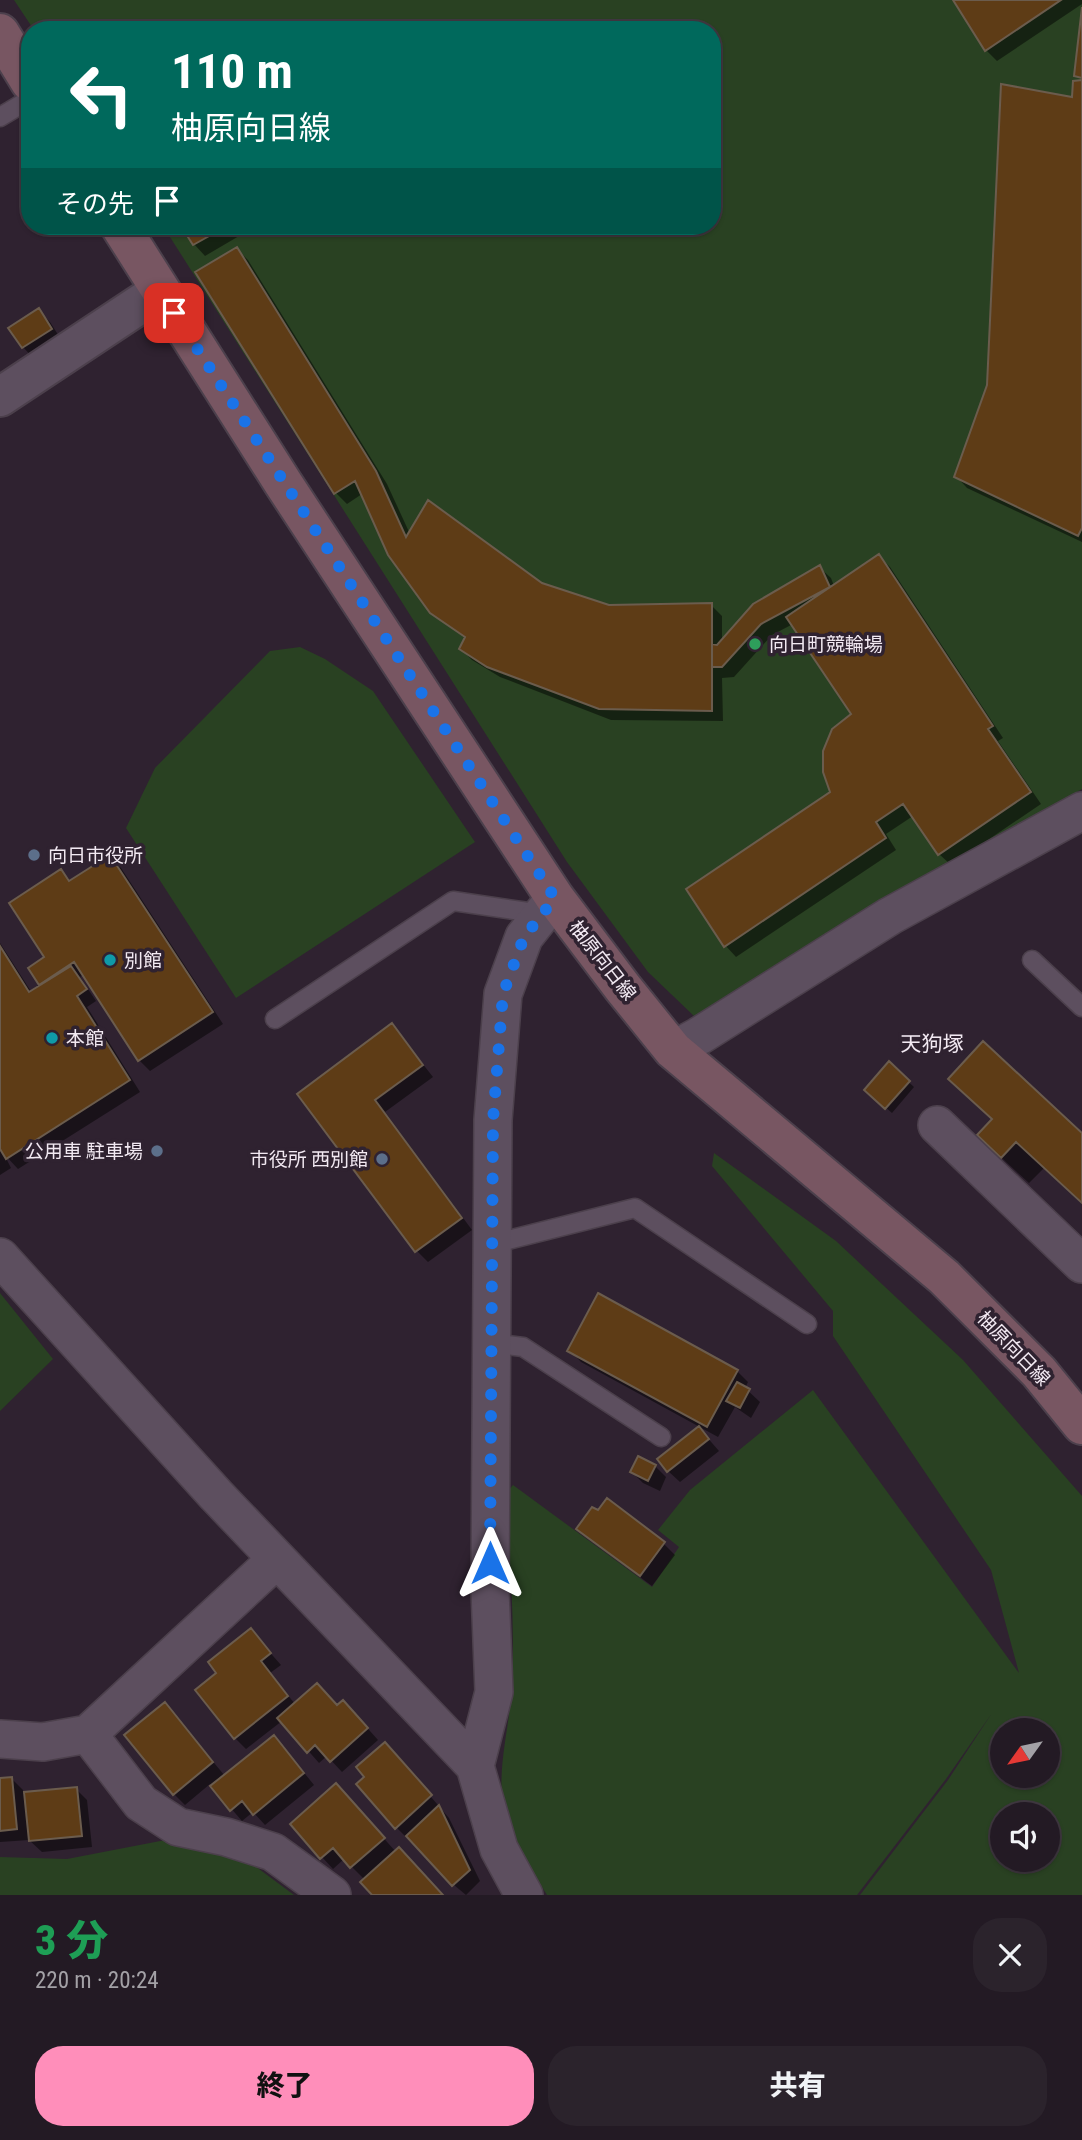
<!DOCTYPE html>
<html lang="ja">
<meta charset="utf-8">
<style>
:root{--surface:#231a24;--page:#2b232c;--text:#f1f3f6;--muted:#a3a1a6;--line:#403841;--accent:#ff8eba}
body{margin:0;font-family:"Roboto Condensed","Noto Sans JP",sans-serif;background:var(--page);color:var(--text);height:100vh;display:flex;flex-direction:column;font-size:26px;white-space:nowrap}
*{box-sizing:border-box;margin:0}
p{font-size:23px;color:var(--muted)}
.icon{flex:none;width:38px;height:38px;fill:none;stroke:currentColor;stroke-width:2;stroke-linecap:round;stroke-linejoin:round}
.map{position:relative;height:1895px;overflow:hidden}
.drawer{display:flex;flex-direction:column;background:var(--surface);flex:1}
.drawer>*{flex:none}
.top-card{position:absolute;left:21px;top:21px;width:700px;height:214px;border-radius:28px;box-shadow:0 2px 5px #0004,0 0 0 2px var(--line);background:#00695c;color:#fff;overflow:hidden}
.needle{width:46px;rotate:237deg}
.controls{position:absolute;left:990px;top:1718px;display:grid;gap:14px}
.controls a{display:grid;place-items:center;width:70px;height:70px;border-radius:50%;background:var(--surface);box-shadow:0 2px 5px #0004,0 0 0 2px var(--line);font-size:35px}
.pin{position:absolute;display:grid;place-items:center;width:60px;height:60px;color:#fff;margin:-30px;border-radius:14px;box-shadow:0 4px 10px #0006}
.me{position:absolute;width:77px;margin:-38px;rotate:0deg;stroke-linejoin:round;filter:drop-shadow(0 0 5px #0008)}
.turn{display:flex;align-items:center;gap:24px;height:147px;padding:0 35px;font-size:32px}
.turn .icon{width:91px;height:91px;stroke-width:2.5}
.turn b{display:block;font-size:49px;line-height:60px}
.then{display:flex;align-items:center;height:66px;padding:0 35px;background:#0003;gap:14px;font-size:26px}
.round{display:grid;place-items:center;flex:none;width:74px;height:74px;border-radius:28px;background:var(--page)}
.summary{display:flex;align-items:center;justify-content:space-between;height:119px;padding:0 35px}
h1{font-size:42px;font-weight:800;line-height:52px;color:#1e9e55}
.button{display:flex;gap:14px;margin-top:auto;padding:14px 35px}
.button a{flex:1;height:80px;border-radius:28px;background:var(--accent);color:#111;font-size:28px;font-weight:800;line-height:80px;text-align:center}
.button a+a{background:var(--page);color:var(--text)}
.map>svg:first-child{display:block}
.green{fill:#294122;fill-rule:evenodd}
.shadow{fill:#0007}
.building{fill:#5e3c16;stroke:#6b5c4d;stroke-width:2}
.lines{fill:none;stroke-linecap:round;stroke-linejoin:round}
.service-casing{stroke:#4c404c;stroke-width:21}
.minor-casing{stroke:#4c404c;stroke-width:40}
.tertiary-casing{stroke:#4c404c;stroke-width:42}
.secondary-casing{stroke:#4c404c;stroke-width:42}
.service{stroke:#5d4f5f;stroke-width:18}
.minor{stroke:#5d4f5f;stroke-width:37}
.tertiary{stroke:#5d4f5f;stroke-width:38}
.secondary{stroke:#785662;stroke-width:38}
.route{stroke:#1a73e8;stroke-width:12;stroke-dasharray:0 21.6}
.leisure-dot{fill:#2e9e5b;stroke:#2f2230;stroke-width:2.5}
.service-dot{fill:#5c6f8a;stroke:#2f2230;stroke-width:2.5}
.culture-dot{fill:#0f9aa8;stroke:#2f2230;stroke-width:2.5}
.labels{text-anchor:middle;stroke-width:7;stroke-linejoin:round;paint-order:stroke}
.poi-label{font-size:19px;fill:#f2e9f2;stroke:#2f2230;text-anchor:start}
.street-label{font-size:19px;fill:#f2e9f2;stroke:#2f2230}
.neighbourhood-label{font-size:21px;fill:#f2e9f2;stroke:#2f2230}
</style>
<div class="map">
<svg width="1082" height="1895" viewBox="0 0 1082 1895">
<rect width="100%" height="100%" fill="#2f2230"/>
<path class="green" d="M 14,0 L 1082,0 L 1082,789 L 694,1016 L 648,972 L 567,862 L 163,226 L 712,226 L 712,30 L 34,30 Z
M 300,647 L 325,659 L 373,691 L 475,842 L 236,998 L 126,828 L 155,768 L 270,651 Z
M 714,1153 L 836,1241 L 963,1360 L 1082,1496 L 1082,1895 L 860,1895 L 948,1780 L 992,1713 L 946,1779 L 857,1895 L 547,1895 C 529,1866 506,1833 502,1798 C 499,1764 508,1731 511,1697 C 516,1629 510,1561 505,1494 L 513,1485 L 652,1587 L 679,1547 L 658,1530 L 690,1490 L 813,1390 L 1019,1673 L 991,1570 L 833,1336 L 833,1311 L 712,1166 ZM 1003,1731 L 1048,1731 L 1048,1776 L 1003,1776 ZM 1003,1815 L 1048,1815 L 1048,1860 L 1003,1860 Z
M 0,1293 L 53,1359 L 0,1411 Z
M 181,1837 L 247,1860 L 294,1895 L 0,1895 L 0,1857 L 67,1859 Z"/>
<path class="shadow" d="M 955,0 L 1082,0 L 1082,4 L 997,61 L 986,50 Z
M 1082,82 L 1082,542 L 967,488 L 956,476 L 988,386 L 1074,99 Z
M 183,226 L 249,226 L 251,229 L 205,256 L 194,244 Z
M 237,249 L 248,260 L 387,484 L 410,534 L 542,585 L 609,607 L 711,605 L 722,616 L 722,642 L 819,567 L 831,578 L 834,586 L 879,556 L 890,567 L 1003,738 L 998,741 L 1041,804 L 951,865 L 939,854 L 913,816 L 886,834 L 896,850 L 736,957 L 725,945 L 832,793 L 853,715 L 793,624 L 772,635 L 734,677 L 722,678 L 723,721 L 611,720 L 500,677 L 472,660 L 461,649 L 466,639 L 432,611 L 362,494 L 347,504 L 336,493 Z
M 39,311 L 50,322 L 62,341 L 34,359 L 23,347 L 11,329 Z
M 110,857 L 121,868 L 223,1024 L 150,1071 L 139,1060 L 84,974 L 80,977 L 96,1001 L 87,1007 L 140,1092 L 18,1169 L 4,1154 L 11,1168 L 0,1175 L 0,943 L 32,993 L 42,986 L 30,968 L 46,958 L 61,871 L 72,882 Z
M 392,1025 L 433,1077 L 385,1112 L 472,1230 L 428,1262 L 417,1251 L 300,1094 Z
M 889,1064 L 914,1087 L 892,1113 L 866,1090 Z
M 978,1106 L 1082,1135 L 1082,1203 L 1044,1168 L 1029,1183 L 1006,1162 L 979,1135 L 993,1120 Z
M 570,1350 L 737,1371 L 748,1382 L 745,1388 L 760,1402 L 751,1418 L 735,1407 L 718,1437 L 581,1362 Z
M 699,1428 L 719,1451 L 680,1482 L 668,1471 Z
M 655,1466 L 666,1477 L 660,1491 L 643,1483 L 632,1472 Z
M 579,1529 L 664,1544 L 675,1555 L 652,1586 L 590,1540 Z
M 251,1631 L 281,1665 L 270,1673 L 295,1704 L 354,1713 L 378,1740 L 342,1772 L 327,1756 L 319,1763 L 282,1721 L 246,1749 L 235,1738 L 218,1673 Z
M 165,1704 L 225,1776 L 285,1749 L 314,1785 L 265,1825 L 253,1812 L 242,1821 L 210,1784 L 185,1805 L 174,1794 Z
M 396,1756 L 449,1818 L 480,1881 L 466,1895 L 454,1885 L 409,1837 L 408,1839 L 397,1828 L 358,1784 Z
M 11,1778 L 23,1790 L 23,1794 L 76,1789 L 87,1800 L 92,1847 L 42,1852 L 29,1840 L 0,1842 L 0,1779 Z
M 347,1797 L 396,1852 L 441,1895 L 374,1895 L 365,1880 L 344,1859 L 333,1869 L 322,1857 Z"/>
<path class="building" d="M 953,0 L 1061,0 L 985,51 Z
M 1082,7 L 1082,78 L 1074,76 Z
M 1082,80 L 1082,528 L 1078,536 L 954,477 L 987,385 L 1001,84 L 1072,97 L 1073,81 Z
M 181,226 L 227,226 L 193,245 Z
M 237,247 L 376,471 L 406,537 L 428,500 L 542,583 L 609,605 L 712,603 L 712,711 L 599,709 L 487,667 L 459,649 L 465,637 L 430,613 L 388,555 L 355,481 L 334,494 L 195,272 Z
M 39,308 L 52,329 L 22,348 L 8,328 Z
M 879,554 L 993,726 L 988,729 L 1031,792 L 938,855 L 903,804 L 876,822 L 886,838 L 724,947 L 686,889 L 830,792 L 823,772 L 823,751 L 832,729 L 851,714 L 786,617 Z
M 820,565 L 830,587 L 761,624 L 722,667 L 712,667 L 712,644 L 717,645 L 753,604 Z
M 110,855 L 213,1012 L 138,1061 L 74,962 L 39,985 L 28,968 L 44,957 L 9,903 L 61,869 L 69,881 Z
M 0,946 L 29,992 L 71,966 L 87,989 L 77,996 L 130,1080 L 6,1159 L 0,1149 Z
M 392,1023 L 423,1065 L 375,1100 L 462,1218 L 415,1252 L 297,1094 Z
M 983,1041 L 1082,1133 L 1082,1203 L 1016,1142 L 1001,1158 L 977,1135 L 992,1119 L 948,1079 Z
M 889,1061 L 910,1081 L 885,1109 L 864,1090 Z
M 598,1293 L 738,1370 L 707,1427 L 567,1351 Z
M 737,1382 L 750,1389 L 740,1408 L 726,1401 Z
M 699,1426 L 709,1439 L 667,1472 L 657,1459 Z
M 638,1456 L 656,1465 L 648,1481 L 630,1472 Z
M 607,1498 L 665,1542 L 640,1576 L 576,1529 L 592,1507 L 598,1510 Z
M 251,1628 L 271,1653 L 261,1661 L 288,1696 L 234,1739 L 195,1690 L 216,1673 L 208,1662 Z
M 317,1683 L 337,1705 L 343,1700 L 368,1728 L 330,1762 L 315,1745 L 307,1753 L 277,1718 Z
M 165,1702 L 213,1762 L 173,1795 L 124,1735 Z
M 274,1735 L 304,1773 L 253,1815 L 242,1801 L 230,1811 L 210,1786 Z
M 385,1742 L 432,1795 L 395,1829 L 356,1784 L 364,1777 L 356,1767 Z
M 12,1777 L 17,1829 L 0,1831 L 0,1778 Z
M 336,1783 L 385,1838 L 350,1868 L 333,1848 L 320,1859 L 290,1824 Z
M 77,1787 L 82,1836 L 29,1841 L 24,1792 Z
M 439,1805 L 470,1870 L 452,1886 L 406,1836 Z
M 399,1847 L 443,1895 L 372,1895 L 360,1882 Z"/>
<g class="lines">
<defs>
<path id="service" d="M 0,117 L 30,99
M 1032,960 L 1082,1007
M 275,1019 L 453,901 L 542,914
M 492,1244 L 635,1208 L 807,1324
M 492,1343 L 523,1347 L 661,1437"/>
<path id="minor" d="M 673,1050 L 699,1036 L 890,916 L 1082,811
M 937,1125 L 1082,1264
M 0,1257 L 216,1495 L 475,1766 L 499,1849 L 524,1895
M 88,1734 L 277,1559
M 0,1739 L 43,1742 L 88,1734 L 141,1803 L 178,1827 L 226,1837 L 273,1852 L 332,1895
M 475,1766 L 494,1692 L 490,1590 L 493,1120 L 503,994 L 524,937 L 555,898"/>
<path id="tertiary" d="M 0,397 L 160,291"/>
<path id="secondary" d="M 0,33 L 30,82
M 120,226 L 283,483 L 555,898 L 623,988 L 673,1050 L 944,1277 L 1039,1372 L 1082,1425"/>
</defs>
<use href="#service" class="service-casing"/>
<use href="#minor" class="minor-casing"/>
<use href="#tertiary" class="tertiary-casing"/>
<use href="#secondary" class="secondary-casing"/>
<use href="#service" class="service"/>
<use href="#minor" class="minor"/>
<use href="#tertiary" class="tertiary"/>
<use href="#secondary" class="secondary"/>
</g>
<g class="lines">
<path class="route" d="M 174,313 L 555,898 L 524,937 L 503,994 L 493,1120 L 490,1563"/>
</g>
<circle class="leisure-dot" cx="755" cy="644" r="7"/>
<g class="service-dot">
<circle cx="34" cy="855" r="7"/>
<circle cx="157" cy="1151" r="7"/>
<circle cx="382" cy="1159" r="7"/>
</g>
<g class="culture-dot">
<circle cx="110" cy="960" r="7"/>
<circle cx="52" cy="1038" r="7"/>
</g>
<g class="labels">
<g class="poi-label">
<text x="769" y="651">向日町競輪場</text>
<text x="48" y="862">向日市役所</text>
<text x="124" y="967">別館</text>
<text x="66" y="1045">本館</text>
<text x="143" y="1158" text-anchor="end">公用車 駐車場</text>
<text x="368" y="1166" text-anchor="end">市役所 西別館</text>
</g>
<g class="street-label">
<text transform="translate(603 960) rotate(52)" y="7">柚原向日線</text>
<text transform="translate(1014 1348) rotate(46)" y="7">柚原向日線</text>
</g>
<g class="neighbourhood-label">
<text x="932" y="1051">天狗塚</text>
</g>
</g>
</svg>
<div class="controls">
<a><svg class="needle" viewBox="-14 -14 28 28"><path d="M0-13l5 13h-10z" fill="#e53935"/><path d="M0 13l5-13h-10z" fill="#a3a1a6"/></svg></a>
<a><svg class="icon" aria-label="sound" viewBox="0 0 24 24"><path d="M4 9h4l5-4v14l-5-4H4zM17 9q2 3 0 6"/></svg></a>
</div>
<div class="pin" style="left:174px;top:313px;background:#d93025"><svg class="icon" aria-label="arrive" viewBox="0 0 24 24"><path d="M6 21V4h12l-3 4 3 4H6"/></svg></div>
<svg class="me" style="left:490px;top:1563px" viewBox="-20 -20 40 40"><path d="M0-17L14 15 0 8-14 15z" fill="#1a73e8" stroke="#fff" stroke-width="4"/></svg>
<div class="top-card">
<div class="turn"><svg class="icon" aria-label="left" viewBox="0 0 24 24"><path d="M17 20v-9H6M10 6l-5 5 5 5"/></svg><div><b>110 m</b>柚原向日線</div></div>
<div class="then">その先<svg class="icon" aria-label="arrive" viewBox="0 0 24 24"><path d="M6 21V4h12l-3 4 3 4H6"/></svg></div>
</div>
</div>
<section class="drawer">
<div class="summary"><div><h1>3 分</h1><p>220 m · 20:24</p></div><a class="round"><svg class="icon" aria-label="close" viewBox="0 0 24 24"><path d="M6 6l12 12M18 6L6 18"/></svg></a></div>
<div class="button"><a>終了</a><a>共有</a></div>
</section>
